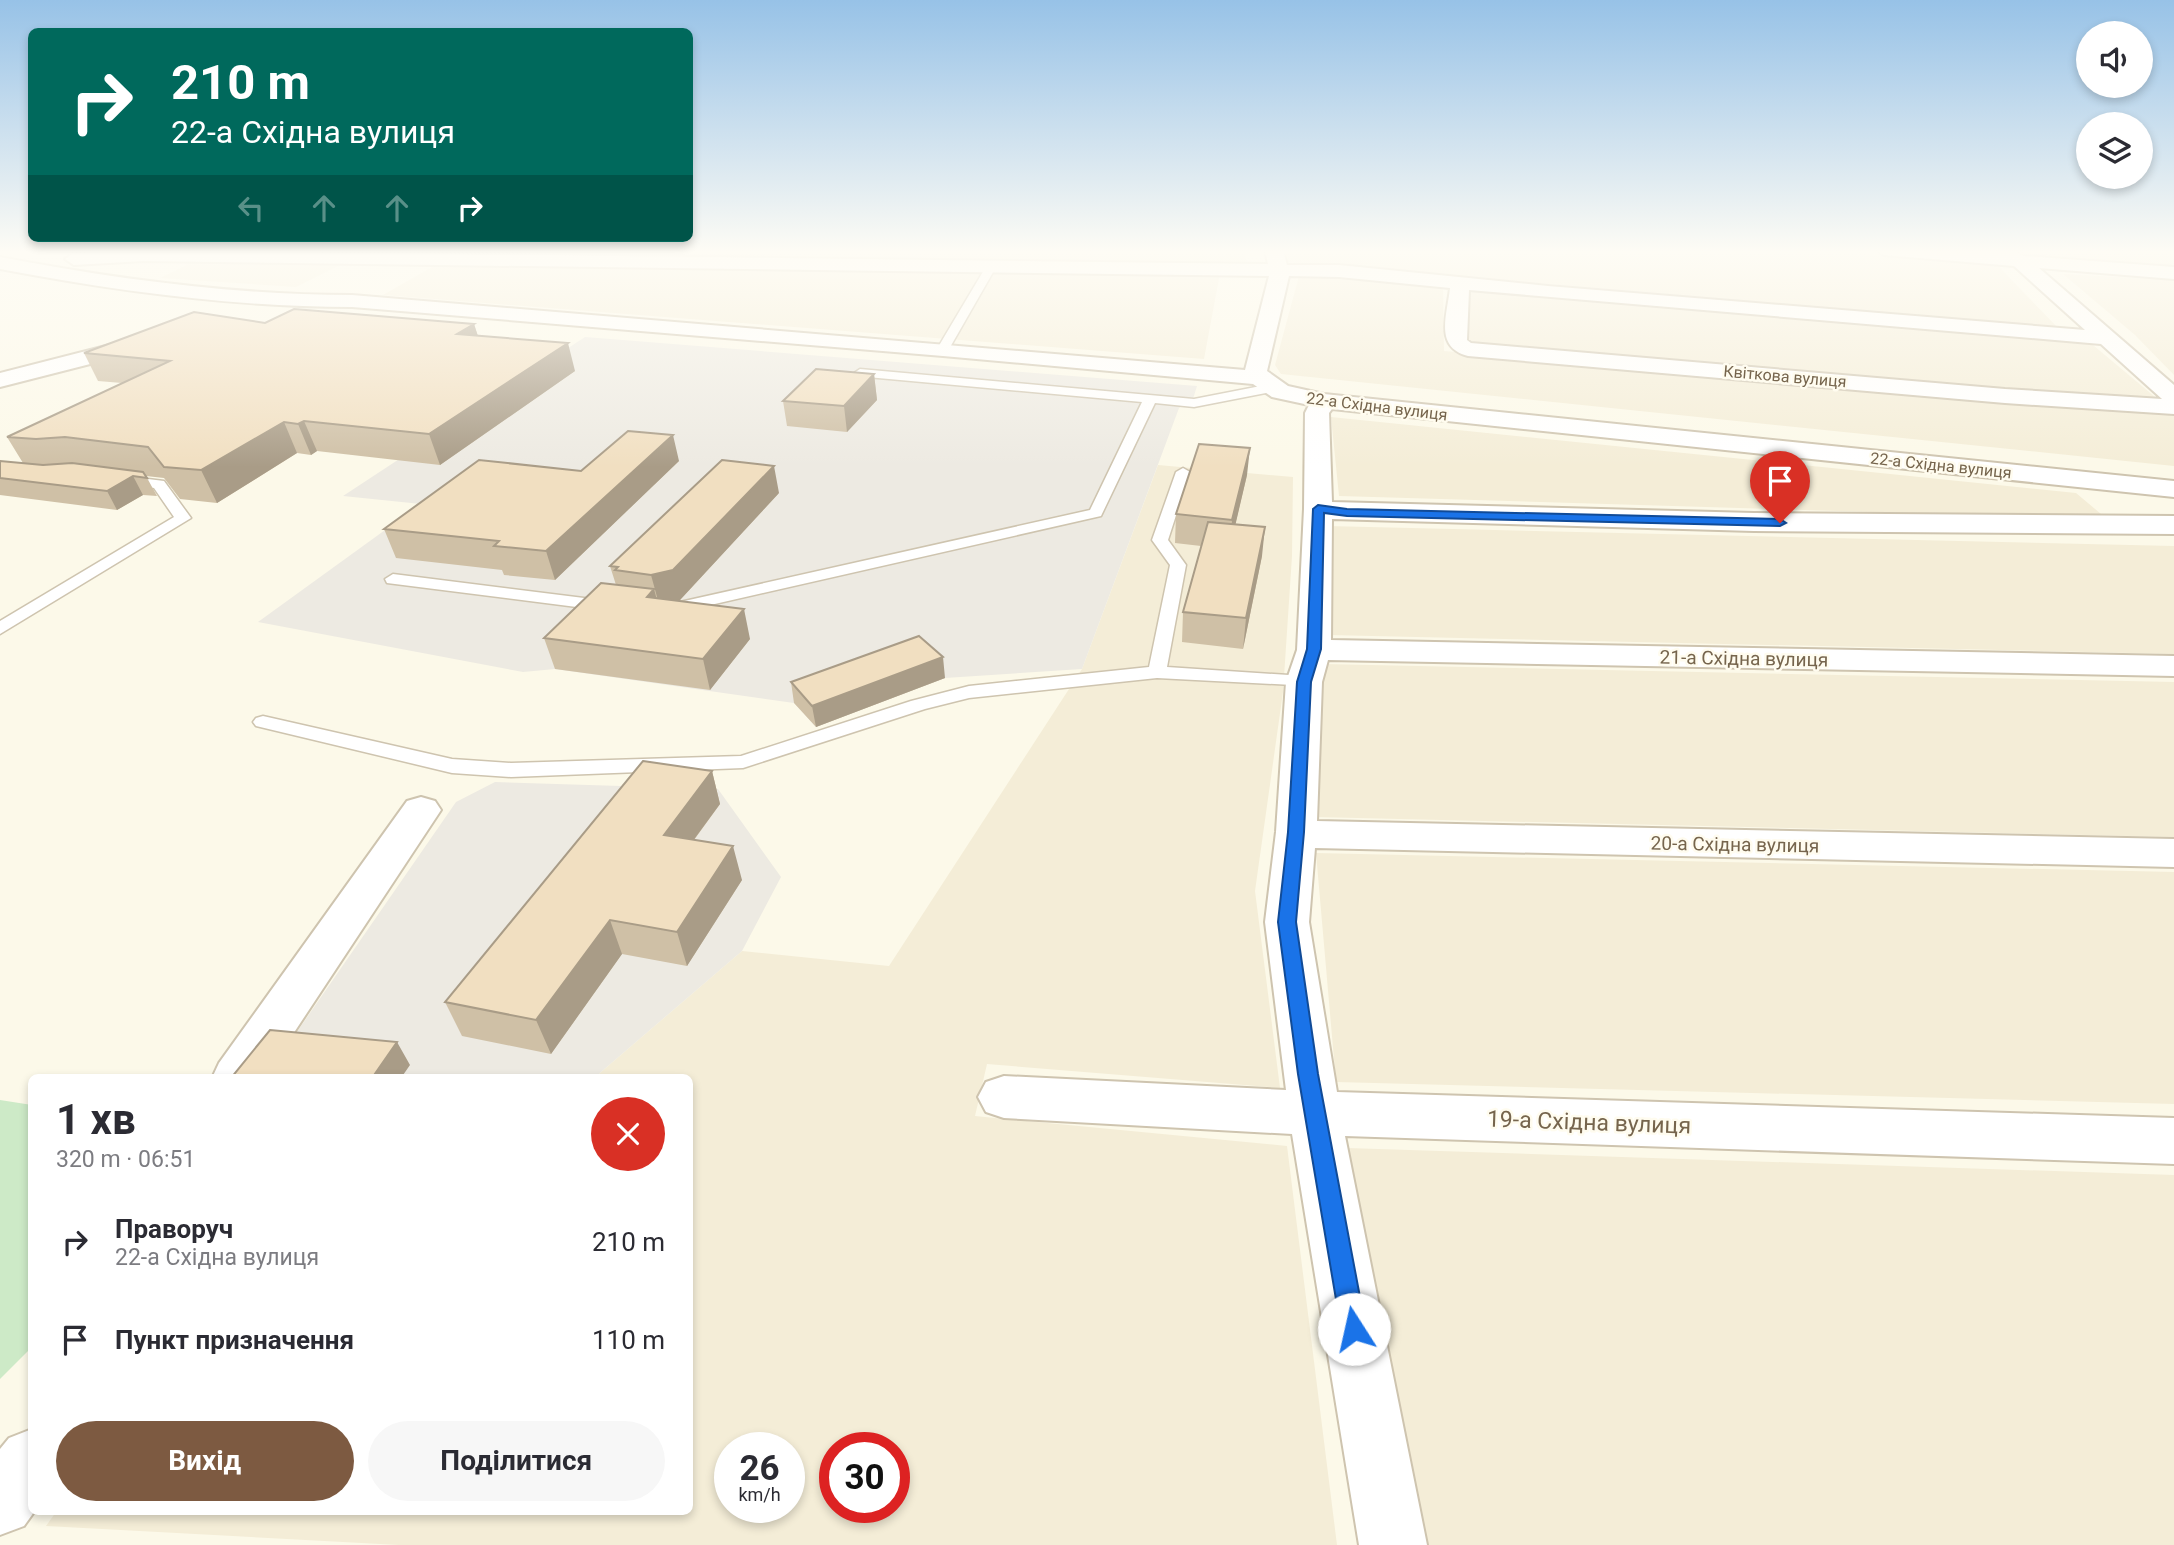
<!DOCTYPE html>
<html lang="uk">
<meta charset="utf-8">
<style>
:root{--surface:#fff;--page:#f7f7f7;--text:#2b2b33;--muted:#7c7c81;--accent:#7d5a41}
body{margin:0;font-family:Roboto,sans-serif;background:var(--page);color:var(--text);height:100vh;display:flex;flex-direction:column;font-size:26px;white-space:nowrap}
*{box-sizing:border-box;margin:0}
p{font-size:23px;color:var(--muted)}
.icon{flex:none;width:38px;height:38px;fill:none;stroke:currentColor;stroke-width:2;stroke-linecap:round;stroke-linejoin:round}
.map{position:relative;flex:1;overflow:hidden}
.side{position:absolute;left:28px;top:1074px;width:665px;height:441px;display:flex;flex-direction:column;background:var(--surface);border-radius:10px;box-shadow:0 4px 10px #0003}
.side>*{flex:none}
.hud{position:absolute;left:28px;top:28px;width:665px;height:214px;border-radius:10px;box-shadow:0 4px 10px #0003;background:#00695c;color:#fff;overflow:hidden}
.tools{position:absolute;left:2076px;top:21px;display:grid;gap:14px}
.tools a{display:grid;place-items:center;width:77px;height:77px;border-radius:50%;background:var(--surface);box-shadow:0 4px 10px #0003;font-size:35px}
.speed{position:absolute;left:714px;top:1432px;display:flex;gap:14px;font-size:35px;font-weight:700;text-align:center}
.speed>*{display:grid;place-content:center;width:91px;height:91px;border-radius:50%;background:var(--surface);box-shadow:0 4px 10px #0003;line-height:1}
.speed small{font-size:18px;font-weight:400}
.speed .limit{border:10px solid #d22;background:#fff;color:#111}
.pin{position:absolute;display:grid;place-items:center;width:60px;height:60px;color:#fff;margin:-72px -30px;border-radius:50% 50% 50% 0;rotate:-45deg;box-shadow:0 0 7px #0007}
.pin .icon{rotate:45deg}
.me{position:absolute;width:77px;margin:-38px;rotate:350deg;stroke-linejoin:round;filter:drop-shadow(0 0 5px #0008)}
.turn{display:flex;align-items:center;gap:24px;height:147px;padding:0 28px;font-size:32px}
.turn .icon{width:91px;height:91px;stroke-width:2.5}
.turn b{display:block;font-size:49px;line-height:60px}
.lanes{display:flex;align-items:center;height:66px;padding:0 28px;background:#0003;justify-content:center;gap:35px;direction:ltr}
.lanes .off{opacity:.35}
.round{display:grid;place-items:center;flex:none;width:74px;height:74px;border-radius:37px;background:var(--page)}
.head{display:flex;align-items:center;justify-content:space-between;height:119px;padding:0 28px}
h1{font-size:42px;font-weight:700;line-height:52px}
.button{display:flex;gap:14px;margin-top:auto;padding:14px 28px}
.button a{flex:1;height:80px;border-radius:42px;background:var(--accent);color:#fff;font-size:28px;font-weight:700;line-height:80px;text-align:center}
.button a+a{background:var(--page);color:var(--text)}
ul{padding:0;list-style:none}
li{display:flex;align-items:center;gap:21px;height:98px;padding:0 28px}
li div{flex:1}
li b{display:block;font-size:26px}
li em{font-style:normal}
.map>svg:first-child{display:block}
.residential{fill:#f4edd7;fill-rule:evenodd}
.industrial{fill:#edeae2}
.green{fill:#cdeac7}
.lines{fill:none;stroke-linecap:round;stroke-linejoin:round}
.lane-casing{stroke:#cec4af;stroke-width:3}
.street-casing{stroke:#cec4af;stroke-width:4}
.lane{fill:#fff;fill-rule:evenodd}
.street{fill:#fff;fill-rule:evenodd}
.wall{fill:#cfc0a6}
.shaded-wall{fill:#a99c87}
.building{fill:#f1dfc1;stroke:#a99c87;stroke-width:2}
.route{fill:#1a73e8;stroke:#114b97;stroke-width:2}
.labels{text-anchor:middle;stroke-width:5;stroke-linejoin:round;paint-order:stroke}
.far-street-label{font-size:16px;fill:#76654d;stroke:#fffcef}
.street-label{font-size:19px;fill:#76654d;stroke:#fffcef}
.near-street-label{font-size:23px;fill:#76654d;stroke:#fffcef}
</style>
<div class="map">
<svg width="2174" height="1545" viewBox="0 0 2174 1545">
<rect width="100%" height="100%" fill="#fcf9e9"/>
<path class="residential" d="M 459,250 L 1244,250 L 1247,263 L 454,254 Z
M 1287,250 L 1821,250 L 1998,266 L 2057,327 L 1288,262 Z
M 2015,250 L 2174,250 L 2174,266 L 2021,256 Z
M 199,259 L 346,262 L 296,287 L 160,278 Z
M 432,267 L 1220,273 L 1204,359 L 383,295 Z
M 2063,274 L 2174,280 L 2174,375 L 2135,335 Z
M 1349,275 L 1443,284 L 1444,351 L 2174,414 L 2174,466 L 1281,374 L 1275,365 L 1299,276 Z
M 1469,287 L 2087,340 L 2161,402 L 1467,345 Z
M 1331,417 L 2076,493 L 2107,519 L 1339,496 Z
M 1158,465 L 1293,477 L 1292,556 L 1283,692 L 1255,891 L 1280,1088 L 987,1064 L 975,1116 L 1287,1146 L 1337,1545 L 399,1545 L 46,1526 L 56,1512 L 690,1512 L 690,1078 L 594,1078 L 742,951 L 889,966 L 1082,669 ZM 730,1447 L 789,1447 L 789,1507 L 730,1507 ZM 835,1447 L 894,1447 L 894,1507 L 835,1507 Z
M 1327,526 L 2174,546 L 2174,654 L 1328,635 Z
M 1322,664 L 2174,682 L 2174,837 L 1315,817 Z
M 1316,853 L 2174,872 L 2174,1104 L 1336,1082 Z
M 1347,1148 L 2174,1175 L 2174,1545 L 1418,1545 Z"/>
<path class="industrial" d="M 585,337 L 1147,382 L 1197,386 L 1193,399 L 1179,408 L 1082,669 L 945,678 L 816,727 L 794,703 L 555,669 L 523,672 L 258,622 L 421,504 L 343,496 Z
M 495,782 L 718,789 L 781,877 L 742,951 L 594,1078 L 265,1078 L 456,802 Z"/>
<path class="green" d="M 0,1100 L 32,1105 L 31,1348 L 0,1379 Z"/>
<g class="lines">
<defs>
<path id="lane" d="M 987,265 L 996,267 L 949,349 L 939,352 L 937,349 Z
M 860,369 L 1194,399 L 1271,384 L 1277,388 L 1271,392 L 1194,407 L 1155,403 L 1101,516 L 671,614 L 665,613 L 662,609 L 665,605 L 671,604 L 1090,510 L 1142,402 L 856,376 L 854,373 Z
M 1183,468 L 1190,472 L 1168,540 L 1186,565 L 1167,667 L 1304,676 L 1314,682 L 1311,686 L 1157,678 L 969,698 L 925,709 L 743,768 L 511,777 L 452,773 L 256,726 L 253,722 L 256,718 L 263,716 L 452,759 L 511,763 L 741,756 L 911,701 L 969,686 L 1149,667 L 1170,565 L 1152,540 L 1176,472 Z
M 124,476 L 164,481 L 191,518 L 0,634 L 0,621 L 174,517 L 154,488 L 119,483 L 117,480 Z
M 393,574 L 608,601 L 617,606 L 608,611 L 387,583 L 385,579 Z"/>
<path id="street" d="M 128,250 L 1268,264 L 1265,250 L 1283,250 L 1287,265 L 1339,265 L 1548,286 L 2085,330 L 2014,266 L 1884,255 L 1875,250 L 2016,252 L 2024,256 L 2174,267 L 2174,279 L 2039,268 L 2174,385 L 2174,414 L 2005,403 L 1468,356 C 1434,347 1447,316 1450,288 L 1339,277 L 1289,276 L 1267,371 L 1288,386 L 1324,394 L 2174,481 L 2174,497 L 1332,409 L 1329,413 L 1332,502 L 1754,513 L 2174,516 L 2174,534 L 1754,531 L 1332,519 L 1331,640 L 2174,656 L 2174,676 L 1328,660 L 1322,682 L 1317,821 L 2174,839 L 2174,867 L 1315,848 L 1309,922 L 1337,1092 L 2174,1118 L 2174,1164 L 1345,1136 L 1427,1545 L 1359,1545 L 1292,1134 L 1004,1118 L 986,1112 L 978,1097 L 986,1082 L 1004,1076 L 1286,1090 L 1265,922 L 1276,832 L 1286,682 L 1297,650 L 1304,509 L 1305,413 L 1309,405 L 1272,397 L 1253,384 L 943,356 L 352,307 C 235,307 115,291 0,269 L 0,257 C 115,279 235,295 352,295 L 1245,370 L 1269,276 L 143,261 L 74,265 L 65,259 L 74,253 ZM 1469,290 L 2101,344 L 2162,399 L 2005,389 L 1471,343 L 1467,340 Z
M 137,338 L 145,340 L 148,345 L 145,350 L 0,387 L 0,373 Z
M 421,797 L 435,801 L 441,810 L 264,1078 L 212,1078 L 219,1063 L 407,801 Z
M 32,1429 L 32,1512 L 34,1512 L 24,1526 L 0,1535 L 0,1449 L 9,1438 Z"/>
</defs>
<use href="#lane" class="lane-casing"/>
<use href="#street" class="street-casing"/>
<use href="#lane" class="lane"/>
<use href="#street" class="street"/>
</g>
<path class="wall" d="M 265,323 L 474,324 L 478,336 L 575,371 L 440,465 L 317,451 L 311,455 L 297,453 L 217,503 L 180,499 L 164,478 L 146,476 L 157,496 L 143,495 L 117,510 L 0,495 L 0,461 L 23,463 L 7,437 L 122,383 L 98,381 L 84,353 Z
M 874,374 L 877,400 L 847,432 L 787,426 L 783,401 Z
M 679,461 L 555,580 L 504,575 L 502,570 L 396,558 L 384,529 L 581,471 Z
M 1247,475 L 1235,525 L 1262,556 L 1243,649 L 1182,642 L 1183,612 L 1201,546 L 1175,543 L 1176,514 Z
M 779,493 L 680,600 L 677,600 L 750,639 L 710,690 L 555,669 L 544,638 L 616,585 L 610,566 Z
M 945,678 L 816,727 L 794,703 L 791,682 Z
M 712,771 L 720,804 L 694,840 L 742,880 L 687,966 L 622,954 L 551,1054 L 462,1036 L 445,1002 Z"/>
<path class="shaded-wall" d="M 474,324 L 483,352 L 457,334 Z
M 568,343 L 575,371 L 440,465 L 429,434 Z
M 874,374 L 877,400 L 847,432 L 844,406 Z
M 304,421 L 317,451 L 311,455 L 298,424 Z
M 284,422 L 297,453 L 217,503 L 201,470 Z
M 673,435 L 679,461 L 555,580 L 546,551 Z
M 1250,448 L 1247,475 L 1230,548 L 1232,520 Z
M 774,466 L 779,493 L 680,600 L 659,604 L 651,575 Z
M 133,476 L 143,495 L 117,510 L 107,491 Z
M 1265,527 L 1262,556 L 1243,649 L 1246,618 Z
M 654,589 L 662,619 L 647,597 Z
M 744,609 L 750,639 L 710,690 L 703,659 Z
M 943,657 L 945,678 L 816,727 L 812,706 Z
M 712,771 L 720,804 L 673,868 L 664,835 Z
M 733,846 L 742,880 L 687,966 L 677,932 Z
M 610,920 L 622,954 L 551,1054 L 536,1020 Z
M 397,1042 L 410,1065 L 401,1078 L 372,1078 Z"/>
<path class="building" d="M 294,309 L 474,324 L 457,334 L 568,343 L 429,434 L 304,421 L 298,424 L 284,422 L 201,470 L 164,467 L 148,447 L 65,437 L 36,439 L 7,437 L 170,361 L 84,353 L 194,312 L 265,323 Z
M 816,369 L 874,374 L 844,406 L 783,401 Z
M 628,431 L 673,435 L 546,551 L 494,546 L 499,541 L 384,529 L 479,460 L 581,471 Z
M 1199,444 L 1250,448 L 1232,520 L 1176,514 Z
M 722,460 L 774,466 L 673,570 L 651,575 L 615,570 L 618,567 L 610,566 Z
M 0,461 L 43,465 L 72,463 L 143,472 L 147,478 L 133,476 L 107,491 L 0,478 Z
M 1208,522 L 1265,527 L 1246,618 L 1183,612 Z
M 601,583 L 654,589 L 647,597 L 744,609 L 703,659 L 544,638 Z
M 919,636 L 943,657 L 812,706 L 791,682 Z
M 643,761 L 712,771 L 664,835 L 733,846 L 677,932 L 610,920 L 536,1020 L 445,1002 Z
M 270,1030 L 397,1042 L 372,1078 L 231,1078 Z"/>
<linearGradient id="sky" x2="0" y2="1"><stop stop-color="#97c2e7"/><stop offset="0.54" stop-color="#fefcf5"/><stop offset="1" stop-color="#fefcf5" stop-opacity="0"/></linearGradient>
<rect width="2174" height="467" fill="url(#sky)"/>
<path class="route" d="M 1318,505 L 1347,509 L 1780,519 L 1786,523 L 1780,526 L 1347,516 L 1324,513 L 1321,649 L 1311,682 L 1304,832 L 1296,922 L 1318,1074 L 1366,1329 L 1363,1337 L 1354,1341 L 1345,1337 L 1341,1329 L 1298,1074 L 1278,922 L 1288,832 L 1297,682 L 1307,649 L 1313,509 Z"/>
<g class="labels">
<g class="far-street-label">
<text transform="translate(1785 376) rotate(5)" y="6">Квіткова вулиця</text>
<text transform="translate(1377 406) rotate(7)" y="6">22-а Східна вулиця</text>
<text transform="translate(1941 465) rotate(6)" y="6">22-а Східна вулиця</text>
</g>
<g class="street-label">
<text transform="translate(1744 658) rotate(1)" y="7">21-а Східна вулиця</text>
<text transform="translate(1735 844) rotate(1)" y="7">20-а Східна вулиця</text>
</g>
<g class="near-street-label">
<text transform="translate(1589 1122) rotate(2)" y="8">19-а Східна вулиця</text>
</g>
</g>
</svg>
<div class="tools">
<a><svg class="icon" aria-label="sound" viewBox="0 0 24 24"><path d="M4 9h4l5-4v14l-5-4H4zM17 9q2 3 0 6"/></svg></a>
<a><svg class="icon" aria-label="layers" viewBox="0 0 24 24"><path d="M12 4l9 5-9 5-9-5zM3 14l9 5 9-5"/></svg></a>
</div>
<div class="speed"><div>26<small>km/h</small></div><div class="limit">30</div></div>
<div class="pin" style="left:1780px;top:523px;background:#d93025"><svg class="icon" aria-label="arrive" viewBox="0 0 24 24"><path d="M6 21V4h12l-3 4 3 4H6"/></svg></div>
<svg class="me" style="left:1354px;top:1329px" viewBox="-20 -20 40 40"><circle r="19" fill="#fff"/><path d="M0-13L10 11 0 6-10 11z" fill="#1a73e8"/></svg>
<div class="hud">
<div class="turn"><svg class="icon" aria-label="right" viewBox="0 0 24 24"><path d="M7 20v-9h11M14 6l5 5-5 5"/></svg><div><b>210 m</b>22-а Східна вулиця</div></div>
<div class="lanes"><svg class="icon off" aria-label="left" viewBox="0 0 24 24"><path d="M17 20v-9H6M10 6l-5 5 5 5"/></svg><svg class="icon off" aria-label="ahead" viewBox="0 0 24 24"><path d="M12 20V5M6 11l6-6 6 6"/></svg><svg class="icon off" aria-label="ahead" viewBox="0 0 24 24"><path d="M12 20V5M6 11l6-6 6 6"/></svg><svg class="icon" aria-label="right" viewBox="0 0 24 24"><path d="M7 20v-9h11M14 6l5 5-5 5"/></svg></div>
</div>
<section class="side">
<div class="head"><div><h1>1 хв</h1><p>320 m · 06:51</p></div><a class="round" style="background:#d93025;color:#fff"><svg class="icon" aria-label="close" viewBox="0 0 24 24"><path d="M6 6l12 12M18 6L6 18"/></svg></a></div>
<ul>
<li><svg class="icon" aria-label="right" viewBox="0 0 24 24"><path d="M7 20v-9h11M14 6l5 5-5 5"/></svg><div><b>Праворуч</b><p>22-а Східна вулиця</p></div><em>210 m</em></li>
<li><svg class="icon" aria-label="arrive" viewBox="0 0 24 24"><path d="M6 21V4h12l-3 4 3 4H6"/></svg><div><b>Пункт призначення</b></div><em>110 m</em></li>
</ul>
<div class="button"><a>Вихід</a><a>Поділитися</a></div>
</section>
</div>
